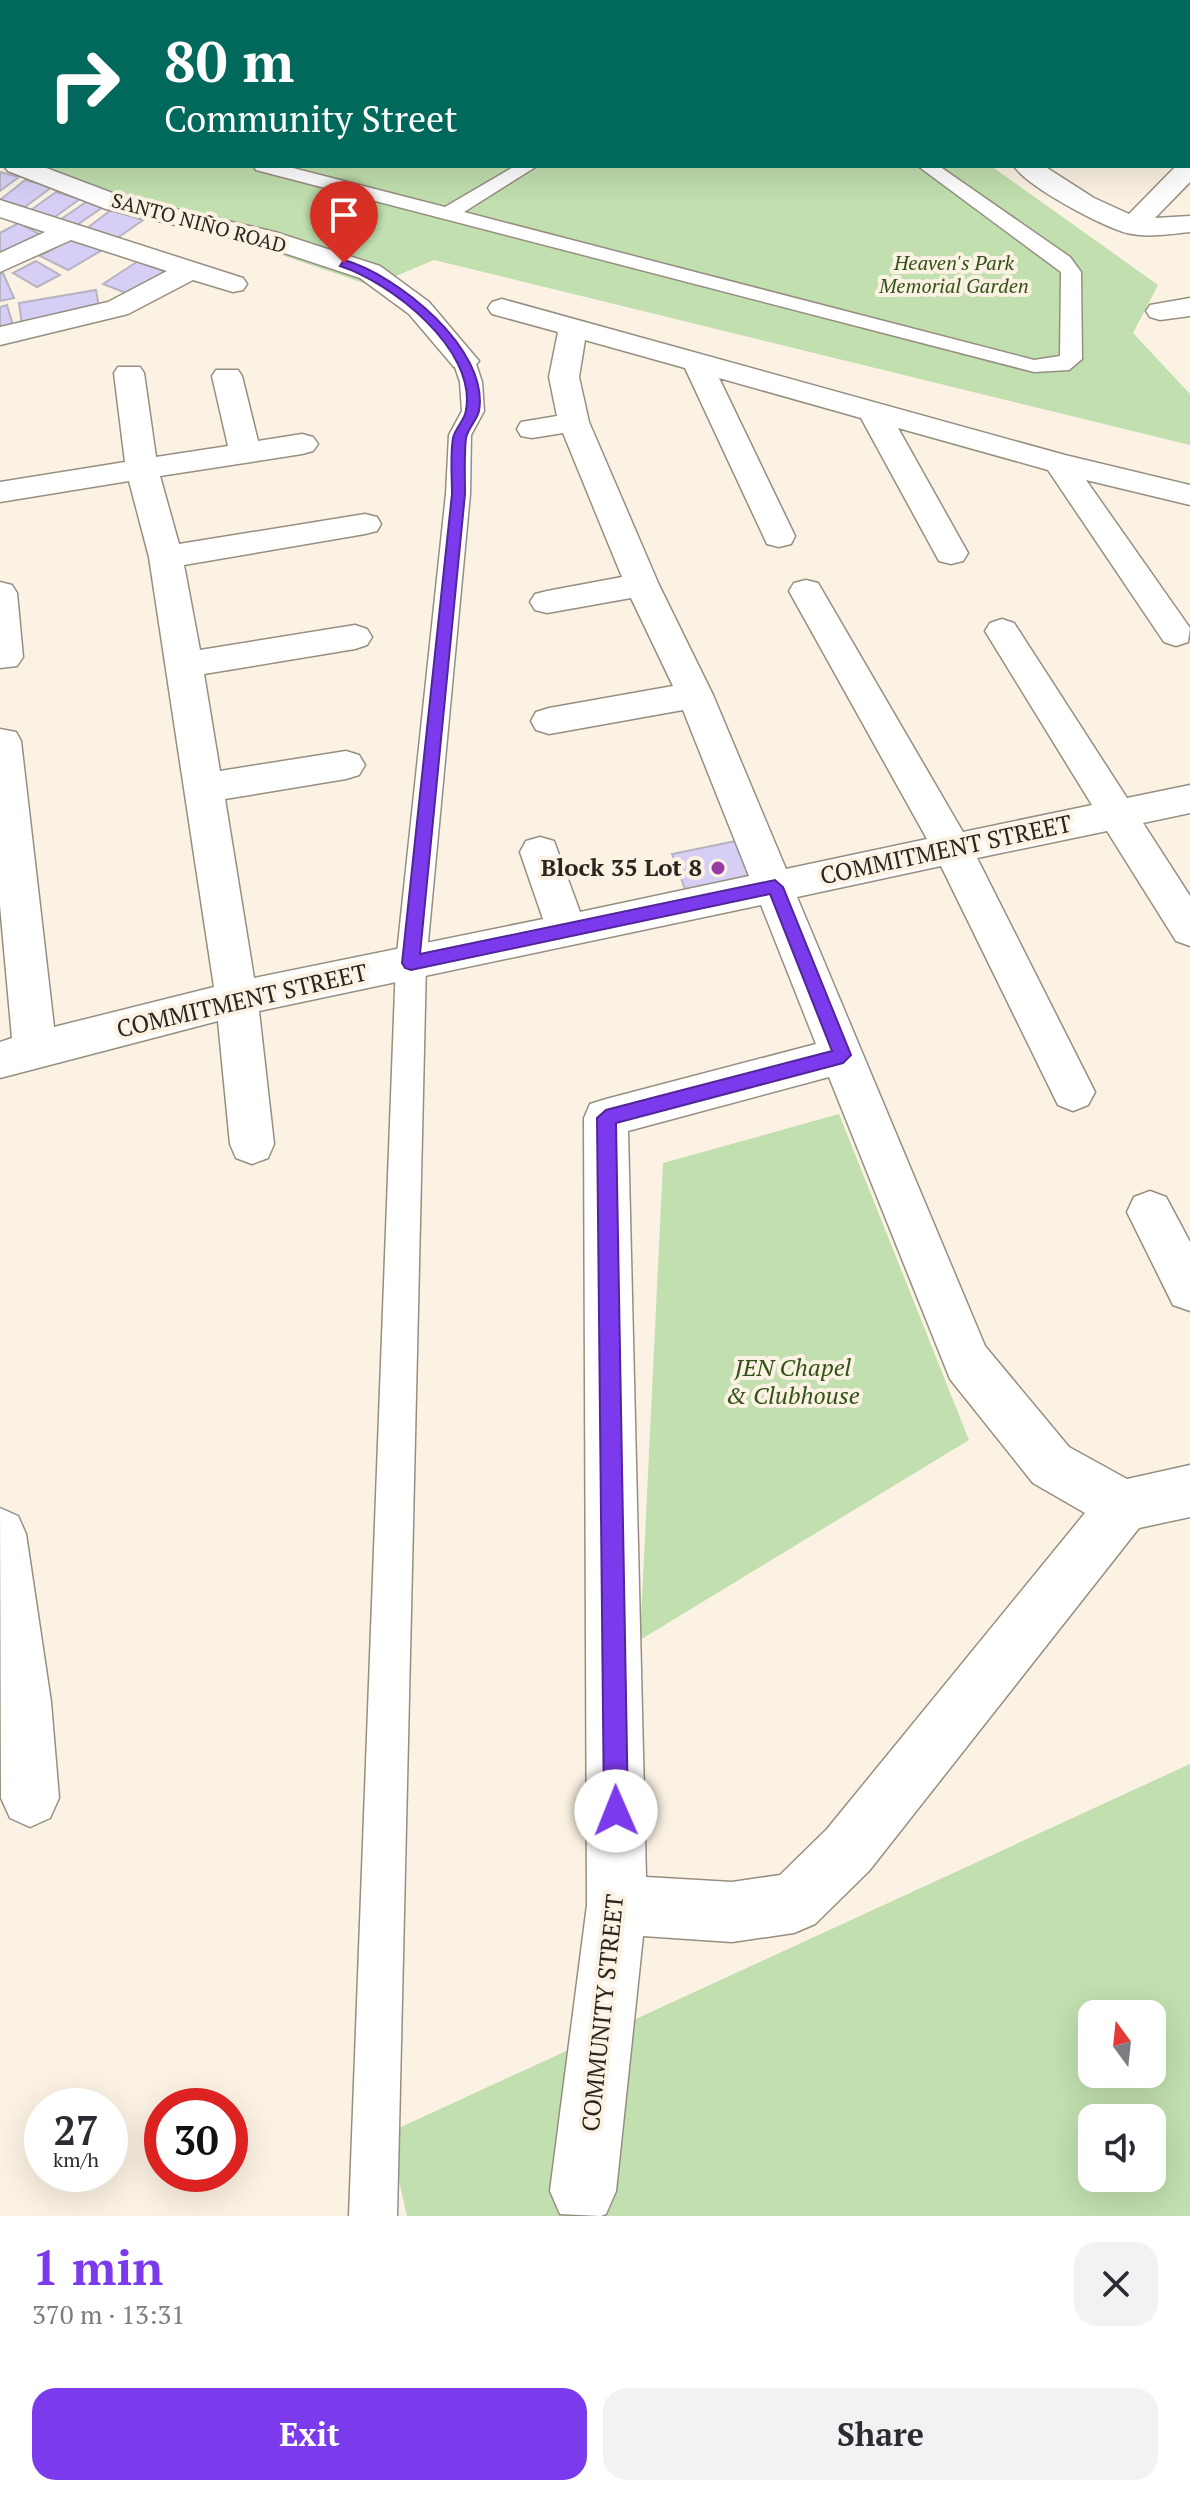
<!DOCTYPE html>
<meta charset="utf-8">
<style>
:root{--surface:#fff;--page:#f2f2f3;--text:#2b2b33;--muted:#7c7c81;--accent:#7c3aed}
body{margin:0;font-family:"PT Serif",serif;background:var(--page);color:var(--text);height:100vh;display:flex;flex-direction:column;font-size:30px;white-space:nowrap}
*{box-sizing:border-box;margin:0}
p{font-size:26px;color:var(--muted)}
.icon{flex:none;width:44px;height:44px;fill:none;stroke:currentColor;stroke-width:2;stroke-linecap:round;stroke-linejoin:round}
.map{position:relative;height:2216px;overflow:hidden}
.details{display:flex;flex-direction:column;background:var(--surface);flex:1}
.details>*{flex:none}
.hud{position:absolute;left:0px;top:0px;width:1190px;height:168px;box-shadow:0 8px 32px #0002;background:#00695c;color:#fff;overflow:hidden}
.needle{width:52px;rotate:345deg}
.fabs{position:absolute;left:1078px;top:2000px;display:grid;gap:16px}
.fabs a{display:grid;place-items:center;width:88px;height:88px;border-radius:16px;background:var(--surface);box-shadow:0 8px 32px #0002;font-size:40px}
.speed{position:absolute;left:24px;top:2088px;display:flex;gap:16px;font-size:40px;font-weight:700;text-align:center}
.speed>*{display:grid;place-content:center;width:104px;height:104px;border-radius:50%;background:var(--surface);box-shadow:0 8px 32px #0002;line-height:1}
.speed small{font-size:20px;font-weight:400}
.speed .limit{border:12px solid #d22;background:#fff;color:#111}
.pin{position:absolute;display:grid;place-items:center;width:68px;height:68px;color:#fff;margin:-82px -34px;border-radius:50% 50% 50% 0;rotate:-45deg;box-shadow:0 0 8px #0007}
.pin .icon{rotate:45deg}
.me{position:absolute;width:88px;margin:-44px;rotate:359deg;stroke-linejoin:round;filter:drop-shadow(0 0 6px #0008)}
.turn{display:flex;align-items:center;gap:28px;height:168px;padding:0 32px;font-size:36px}
.turn .icon{width:104px;height:104px;stroke-width:2.5}
.turn b{display:block;font-size:56px;line-height:68px}
.round{display:grid;place-items:center;flex:none;width:84px;height:84px;border-radius:24px;background:var(--page)}
.head{display:flex;align-items:center;justify-content:space-between;height:136px;padding:0 32px}
h1{font-size:48px;font-weight:600;line-height:60px;color:var(--accent)}
.action{display:flex;gap:16px;margin-top:auto;padding:16px 32px}
.action a{flex:1;height:92px;border-radius:24px;background:var(--accent);color:#fff;font-size:32px;font-weight:600;line-height:92px;text-align:center}
.action a+a{background:var(--page);color:var(--text)}
.map>svg:first-child{display:block}
.green{fill:#c1dfaf;fill-rule:evenodd}
.building{fill:#d6cef5;stroke:#b6b4c3;stroke-width:2}
.lines{fill:none;stroke-linecap:round;stroke-linejoin:round}
.service-casing{stroke:#968f81;stroke-width:3}
.minor-casing{stroke:#968f81;stroke-width:3}
.service{fill:#fff;fill-rule:evenodd}
.minor{fill:#fff;fill-rule:evenodd}
.route{fill:#7c3aed;stroke:#51269a;stroke-width:2}
.poi-dot{fill:#963aa4;stroke:#fbf2e3;stroke-width:3}
.labels{text-anchor:middle;stroke-width:8;stroke-linejoin:round;paint-order:stroke}
.far-street-label{font-size:20px;fill:#292620;stroke:#fbf2e3}
.far-park-label{font-size:20px;font-style:italic;fill:#325318;stroke:#fbf2e3}
.street-label{font-size:24px;fill:#292620;stroke:#fbf2e3}
.poi-label{font-size:24px;font-weight:bold;fill:#292620;stroke:#fbf2e3;text-anchor:end}
.park-label{font-size:24px;font-style:italic;fill:#325318;stroke:#fbf2e3}
</style>
<div class="map">
<svg width="1190" height="2216" viewBox="0 0 1190 2216">
<rect width="100%" height="100%" fill="#fbf2e3"/>
<path class="green" d="M 0,0 L 969,0 L 2,2 L 2,159 Z
M 22,166 L 991,166 L 1158,285 L 1133,333 L 1190,394 L 1190,445 L 434,260 L 372,286 Z
M 839,1114 L 969,1440 L 640,1640 L 663,1163 Z
M 1190,1764 L 1190,2216 L 407,2216 L 388,2133 ZM 1092,2014 L 1152,2014 L 1152,2074 L 1092,2074 ZM 1092,2118 L 1152,2118 L 1152,2178 L 1092,2178 Z"/>
<path class="building" d="M 0,172 L 19,177 L 0,191 Z
M 25,180 L 52,187 L 25,207 L 0,200 Z
M 56,192 L 80,199 L 52,219 L 28,212 Z
M 86,202 L 103,207 L 77,225 L 60,220 Z
M 111,210 L 143,220 L 116,239 L 86,229 Z
M 19,223 L 43,236 L 7,255 L 0,251 L 0,233 Z
M 76,236 L 104,249 L 68,270 L 40,256 Z
M 36,261 L 60,275 L 37,287 L 13,273 Z
M 138,261 L 171,274 L 136,297 L 103,284 Z
M 3,273 L 14,298 L 0,301 L 0,274 Z
M 96,290 L 100,313 L 22,325 L 19,303 Z
M 7,305 L 15,332 L 0,335 L 0,307 Z
M 746,839 L 763,882 L 688,897 L 672,854 Z"/>
<g class="lines">
<defs>
<path id="service" d="M 333,0 L 353,0 L 332,2 Z
M 388,0 L 407,0 L 408,2 L 389,2 Z
M 867,0 L 888,0 L 889,2 L 868,2 Z
M 902,0 L 920,0 L 901,2 Z
M 0,112 L 2,112 L 2,123 L 0,123 Z
M 254,166 L 285,166 L 445,207 L 515,166 L 537,166 L 464,212 L 1034,360 L 1060,356 L 1061,272 L 918,166 L 939,166 L 1070,257 L 1081,272 L 1082,359 L 1069,370 L 1034,372 L 256,170 Z
M 464,355 L 475,361 L 482,382 L 484,411 L 471,435 L 470,494 L 426,963 L 397,2216 L 349,2216 L 396,963 L 446,494 L 449,435 L 462,411 L 460,382 L 453,361 Z"/>
<path id="minor" d="M 1190,12 L 1190,26 L 1188,27 L 1188,13 Z
M 1190,159 L 1190,182 L 1155,218 L 1190,216 L 1190,232 C 1171,234 1145,238 1127,233 C 1102,226 1029,188 1014,166 L 1044,166 L 1094,198 L 1129,214 L 1176,166 L 1188,166 Z
M 4,166 L 41,166 L 123,197 L 275,232 L 380,266 L 429,302 L 479,361 L 474,367 L 454,367 L 409,314 L 360,278 L 257,244 L 106,209 L 8,171 Z
M 0,200 L 243,278 L 247,284 L 243,290 L 233,292 L 193,280 L 128,314 L 0,345 L 0,327 L 108,302 L 167,271 L 71,240 L 0,272 L 0,253 L 45,232 L 0,217 Z
M 1190,298 L 1190,316 L 1160,320 L 1150,317 L 1146,311 L 1150,305 Z
M 502,299 L 1065,455 L 1190,485 L 1190,505 L 1086,480 L 1190,628 L 1188,642 L 1176,646 L 1164,642 L 1048,470 L 898,428 L 968,553 L 963,561 L 951,564 L 939,561 L 861,418 L 719,378 L 795,536 L 791,544 L 779,547 L 767,544 L 685,368 L 585,340 L 579,377 L 589,422 L 659,585 L 713,695 L 786,869 L 927,839 L 789,591 L 794,583 L 806,580 L 818,583 L 963,832 L 1092,805 L 985,631 L 990,623 L 1002,619 L 1014,623 L 1127,798 L 1190,785 L 1190,813 L 1143,823 L 1190,896 L 1190,946 L 1176,941 L 1107,831 L 977,858 L 1095,1092 L 1088,1105 L 1073,1111 L 1058,1105 L 941,866 L 797,897 L 985,1346 L 1069,1447 L 1127,1479 L 1190,1465 L 1190,1517 L 1139,1528 L 869,1871 L 815,1924 L 794,1933 L 732,1942 L 643,1936 L 616,2191 L 606,2214 L 601,2216 L 560,2214 L 550,2191 L 587,1905 L 584,1118 L 590,1104 L 606,1099 L 816,1044 L 761,905 L 259,1011 L 274,1144 L 268,1158 L 252,1164 L 236,1158 L 230,1144 L 218,1021 L 0,1078 L 0,1042 L 12,1038 L 0,905 L 0,729 L 16,732 L 21,741 L 54,1027 L 214,987 L 149,557 L 129,481 L 0,502 L 0,482 L 125,462 L 114,373 L 118,367 L 140,367 L 144,373 L 156,457 L 228,446 L 212,376 L 216,370 L 238,370 L 242,376 L 258,441 L 302,434 L 313,437 L 318,444 L 313,451 L 302,454 L 160,476 L 179,544 L 365,514 L 377,517 L 381,524 L 377,531 L 365,534 L 184,565 L 200,650 L 355,625 L 367,629 L 372,637 L 367,645 L 355,649 L 204,674 L 220,771 L 346,751 L 359,755 L 365,765 L 359,775 L 346,779 L 225,799 L 254,978 L 543,919 L 520,852 L 526,841 L 540,837 L 554,841 L 580,912 L 749,876 L 683,710 L 549,734 L 536,730 L 531,721 L 536,712 L 549,708 L 673,686 L 631,598 L 547,613 L 535,610 L 530,602 L 535,594 L 547,591 L 622,577 L 563,433 L 532,438 L 521,436 L 517,429 L 521,422 L 557,416 L 549,377 L 558,332 L 492,314 L 488,308 L 492,302 ZM 829,1077 L 950,1379 L 1033,1483 L 1085,1513 L 827,1829 L 780,1875 L 732,1882 L 646,1877 L 628,1131 Z
M 0,582 L 12,585 L 17,593 L 23,657 L 17,666 L 0,668 Z
M 1150,1191 L 1166,1197 L 1190,1242 L 1190,1311 L 1173,1305 L 1127,1212 L 1134,1197 Z
M 0,1508 L 18,1516 L 26,1534 L 51,1702 L 59,1798 L 50,1818 L 30,1827 L 10,1818 L 1,1798 Z"/>
</defs>
<use href="#service" class="service-casing"/>
<use href="#minor" class="minor-casing"/>
<use href="#service" class="service"/>
<use href="#minor" class="minor"/>
</g>
<path class="route" d="M 344,260 C 396,274 490,349 479,411 C 477,420 468,428 466,438 C 464,456 465,476 465,494 L 420,954 L 775,880 L 783,887 L 851,1055 L 843,1063 L 616,1123 L 628,1811 L 624,1819 L 616,1823 L 607,1819 L 604,1811 L 597,1118 L 606,1110 L 832,1051 L 770,894 L 411,970 L 405,968 L 402,963 L 452,494 C 452,476 450,456 453,438 C 455,428 465,420 466,410 C 477,349 390,282 340,266 Z"/>
<circle class="poi-dot" cx="718" cy="868" r="8"/>
<g class="labels">
<g class="far-street-label">
<text transform="translate(199 223) rotate(15)" y="7">SANTO NIÑO ROAD</text>
</g>
<g class="far-park-label">
<text x="954" y="270">Heaven's Park<tspan x="954" dy="23">Memorial Garden</tspan></text>
</g>
<g class="street-label">
<text transform="translate(946 850) rotate(-12)" y="8">COMMITMENT STREET</text>
<text transform="translate(242 1001) rotate(-13)" y="8">COMMITMENT STREET</text>
<text transform="translate(603 2013) rotate(-84)" y="8">COMMUNITY STREET</text>
</g>
<g class="poi-label">
<text x="702" y="876">Block 35 Lot 8</text>
</g>
<g class="park-label">
<text x="793" y="1376">JEN Chapel<tspan x="793" dy="28">&amp; Clubhouse</tspan></text>
</g>
</g>
</svg>
<div class="fabs">
<a><svg class="needle" viewBox="-14 -14 28 28"><path d="M0-13l5 13h-10z" fill="#e53935"/><path d="M0 13l5-13h-10z" fill="#7c7c81"/></svg></a>
<a><svg class="icon" aria-label="sound" viewBox="0 0 24 24"><path d="M4 9h4l5-4v14l-5-4H4zM17 9q2 3 0 6"/></svg></a>
</div>
<div class="speed"><div>27<small>km/h</small></div><div class="limit">30</div></div>
<div class="pin" style="left:344px;top:263px;background:#d93025"><svg class="icon" aria-label="arrive" viewBox="0 0 24 24"><path d="M6 21V4h12l-3 4 3 4H6"/></svg></div>
<svg class="me" style="left:616px;top:1811px" viewBox="-20 -20 40 40"><circle r="19" fill="#fff"/><path d="M0-13L10 11 0 6-10 11z" fill="#7c3aed"/></svg>
<div class="hud">
<div class="turn"><svg class="icon" aria-label="right" viewBox="0 0 24 24"><path d="M7 20v-9h11M14 6l5 5-5 5"/></svg><div><b>80 m</b>Community Street</div></div>
</div>
</div>
<section class="details">
<div class="head"><div><h1>1 min</h1><p>370 m · 13:31</p></div><a class="round"><svg class="icon" aria-label="close" viewBox="0 0 24 24"><path d="M6 6l12 12M18 6L6 18"/></svg></a></div>
<div class="action"><a>Exit</a><a>Share</a></div>
</section>
